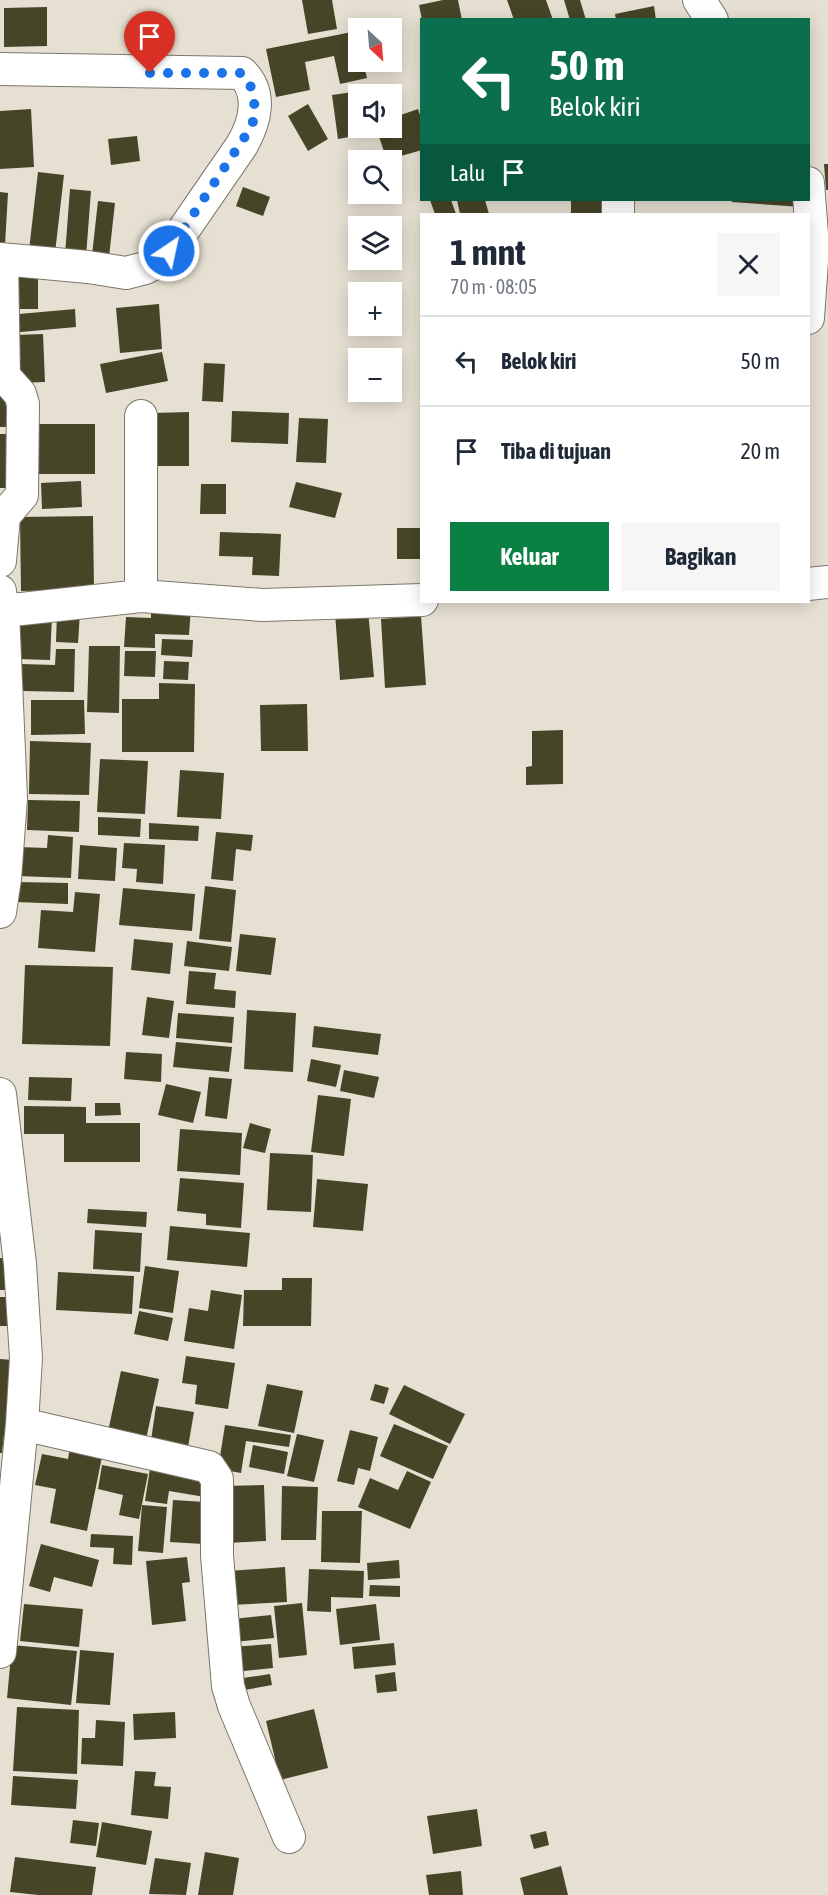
<!DOCTYPE html>
<html lang="id">
<meta charset="utf-8">
<style>
:root{--surface:#fff;--page:#f6f6f7;--text:#1f2937;--muted:#747a83;--line:#e0e1e3;--accent:#0b8043}
body{margin:0;font-family:"Asap Condensed",sans-serif;background:var(--page);color:var(--text);height:100vh;display:flex;flex-direction:column;font-size:22px;white-space:nowrap}
*{box-sizing:border-box;margin:0}
p{font-size:20px;color:var(--muted)}
.icon{flex:none;width:33px;height:33px;fill:none;stroke:currentColor;stroke-width:2;stroke-linecap:round;stroke-linejoin:round}
.map{position:relative;flex:1;overflow:hidden}
.panel{position:absolute;left:420px;top:213px;width:390px;height:390px;display:flex;flex-direction:column;background:var(--surface);border-radius:0px;box-shadow:0 3px 15px #0003}
.panel>*{flex:none}
.banner{position:absolute;left:420px;top:18px;width:390px;height:183px;border-radius:0px;box-shadow:0 3px 15px #0003;background:#0b6e4f;color:#fff;overflow:hidden}
.needle{width:39px;rotate:154deg}
.controls{position:absolute;left:348px;top:18px;display:grid;gap:12px}
.controls a{display:grid;place-items:center;width:54px;height:54px;border-radius:0px;background:var(--surface);box-shadow:0 3px 15px #0003;font-size:30px}
.pin{position:absolute;display:grid;place-items:center;width:51px;height:51px;color:#fff;margin:-62px -26px;border-radius:50% 50% 50% 0;rotate:-45deg;box-shadow:0 0 6px #0007}
.pin .icon{rotate:45deg}
.me{position:absolute;width:66px;margin:-33px;rotate:34deg;stroke-linejoin:round;filter:drop-shadow(0 0 4px #0008)}
.turn{display:flex;align-items:center;gap:21px;height:126px;padding:0 30px;font-size:27px}
.turn .icon{width:78px;height:78px;stroke-width:2.5}
.turn b{display:block;font-size:42px;line-height:51px}
.then{display:flex;align-items:center;height:57px;padding:0 30px;background:#0003;gap:12px;font-size:22px}
.round{display:grid;place-items:center;flex:none;width:63px;height:63px;border-radius:0px;background:var(--page)}
.head{display:flex;align-items:center;justify-content:space-between;height:102px;padding:0 30px}
h1{font-size:36px;font-weight:700;line-height:45px}
.action{display:flex;gap:12px;margin-top:auto;padding:12px 30px}
.action a{flex:1;height:69px;border-radius:0px;background:var(--accent);color:#fff;font-size:24px;font-weight:700;line-height:69px;text-align:center}
.action a+a{background:var(--page);color:var(--text)}
ul{padding:0;list-style:none}
li{display:flex;align-items:center;gap:18px;height:90px;padding:0 30px;border-top:2px solid var(--line)}
li div{flex:1}
li b{display:block;font-size:22px}
li em{font-style:normal}
.map>svg:first-child{display:block}
.building{fill:#474528}
.lines{fill:none;stroke-linecap:round;stroke-linejoin:round}
.minor-casing{stroke:#7c776b;stroke-width:34}
.minor{stroke:#fff;stroke-width:32}
.route{stroke:#1a73e8;stroke-width:10;stroke-dasharray:0 18}
</style>
<div class="map">
<svg width="828" height="1895" viewBox="0 0 828 1895">
<rect width="100%" height="100%" fill="#e6e0d2"/>
<path class="building" d="M 302,0 L 332,0 L 337,29 L 308,34 Z
M 443,0 L 458,0 L 462,20 L 422,20 L 419,5 Z
M 507,0 L 546,0 L 553,20 L 514,20 Z
M 564,0 L 580,0 L 586,20 L 570,20 Z
M 654,6 L 656,20 L 616,20 L 615,14 Z
M 47,7 L 47,46 L 4,47 L 4,8 Z
M 357,31 L 358,62 L 363,62 L 367,78 L 340,84 L 334,56 L 305,62 L 310,90 L 276,97 L 266,49 Z
M 360,91 L 358,128 L 365,128 L 366,134 L 338,139 L 332,95 Z
M 308,104 L 328,139 L 308,151 L 288,116 Z
M 31,109 L 34,167 L 0,169 L 0,111 Z
M 418,109 L 422,121 L 422,150 L 387,160 L 376,128 L 392,128 L 392,118 Z
M 137,136 L 140,161 L 111,165 L 108,139 Z
M 824,164 L 828,164 L 828,190 L 826,190 Z
M 38,172 L 64,175 L 55,253 L 29,250 Z
M 243,187 L 270,197 L 263,216 L 236,206 Z
M 70,189 L 91,191 L 86,257 L 65,255 Z
M 0,192 L 8,193 L 5,245 L 0,244 Z
M 430,200 L 451,200 L 456,214 L 435,214 Z
M 457,200 L 485,200 L 489,214 L 460,214 Z
M 571,200 L 603,200 L 602,214 L 571,214 Z
M 732,200 L 802,200 L 802,207 L 732,202 Z
M 98,201 L 115,203 L 109,257 L 92,255 Z
M 7,268 L 38,268 L 38,309 L 7,309 Z
M 159,304 L 162,349 L 120,353 L 116,308 Z
M 75,309 L 76,327 L 10,333 L 8,315 Z
M 43,334 L 45,382 L 17,383 L 16,335 Z
M 162,352 L 168,381 L 106,393 L 100,364 Z
M 204,363 L 225,364 L 223,402 L 202,401 Z
M 0,390 L 11,390 L 12,427 L 0,427 Z
M 232,411 L 289,413 L 288,444 L 231,442 Z
M 189,412 L 189,466 L 154,466 L 153,413 Z
M 299,418 L 328,419 L 326,463 L 296,462 Z
M 33,424 L 95,424 L 95,474 L 33,474 Z
M 0,434 L 16,434 L 15,488 L 0,488 Z
M 81,481 L 82,507 L 42,509 L 41,483 Z
M 296,482 L 342,493 L 335,518 L 289,507 Z
M 201,484 L 226,484 L 226,514 L 200,514 Z
M 93,516 L 94,590 L 21,591 L 20,517 Z
M 397,528 L 422,528 L 422,559 L 397,559 Z
M 220,532 L 281,534 L 279,576 L 252,575 L 253,557 L 219,556 Z
M 151,605 L 191,607 L 189,635 L 155,634 L 155,648 L 124,647 L 126,617 L 151,618 Z
M 368,610 L 374,677 L 340,680 L 335,613 Z
M 57,612 L 80,613 L 78,643 L 56,642 Z
M 18,615 L 52,616 L 50,660 L 17,659 Z
M 421,616 L 426,685 L 385,688 L 381,619 Z
M 162,639 L 193,640 L 192,657 L 161,655 Z
M 89,646 L 120,646 L 119,713 L 87,712 Z
M 56,649 L 75,649 L 74,692 L 21,691 L 21,664 L 55,665 Z
M 125,651 L 156,651 L 155,677 L 124,676 Z
M 164,661 L 189,662 L 188,680 L 163,679 Z
M 159,683 L 195,684 L 194,752 L 122,752 L 122,699 L 159,699 Z
M 31,700 L 84,700 L 85,734 L 31,735 Z
M 307,704 L 308,751 L 261,751 L 260,705 Z
M 563,730 L 563,784 L 526,785 L 526,767 L 532,766 L 532,731 Z
M 30,741 L 91,743 L 89,795 L 29,794 Z
M 100,759 L 148,761 L 145,814 L 97,812 Z
M 180,770 L 224,773 L 221,819 L 177,817 Z
M 28,800 L 80,801 L 79,832 L 27,830 Z
M 98,817 L 141,819 L 140,837 L 98,835 Z
M 149,823 L 199,826 L 198,841 L 149,839 Z
M 216,832 L 253,835 L 251,851 L 236,849 L 233,881 L 211,879 Z
M 48,835 L 73,837 L 71,878 L 17,876 L 18,847 L 47,848 Z
M 124,843 L 165,845 L 163,884 L 136,882 L 137,869 L 122,868 Z
M 80,845 L 117,848 L 115,881 L 78,879 Z
M 17,882 L 68,883 L 68,904 L 16,902 Z
M 205,886 L 236,890 L 231,942 L 199,939 Z
M 123,888 L 195,894 L 192,931 L 119,925 Z
M 75,892 L 100,894 L 95,952 L 38,948 L 41,910 L 73,912 Z
M 240,934 L 276,938 L 271,975 L 236,971 Z
M 134,939 L 173,943 L 170,974 L 131,970 Z
M 187,941 L 232,947 L 229,971 L 184,966 Z
M 25,965 L 113,967 L 110,1046 L 22,1044 Z
M 189,971 L 216,973 L 214,989 L 236,991 L 235,1008 L 186,1004 Z
M 147,997 L 174,1001 L 169,1038 L 142,1035 Z
M 247,1010 L 296,1013 L 293,1072 L 244,1069 Z
M 178,1013 L 234,1017 L 232,1043 L 176,1038 Z
M 314,1026 L 381,1034 L 378,1055 L 312,1047 Z
M 176,1042 L 232,1047 L 229,1072 L 173,1067 Z
M 126,1052 L 162,1054 L 161,1082 L 124,1079 Z
M 311,1059 L 341,1065 L 336,1087 L 307,1081 Z
M 344,1070 L 379,1077 L 374,1098 L 340,1091 Z
M 29,1077 L 72,1078 L 71,1101 L 28,1100 Z
M 209,1077 L 232,1079 L 227,1119 L 205,1116 Z
M 166,1084 L 201,1092 L 193,1123 L 158,1115 Z
M 318,1095 L 351,1099 L 344,1156 L 311,1152 Z
M 95,1103 L 120,1103 L 121,1115 L 95,1116 Z
M 24,1106 L 86,1107 L 86,1123 L 140,1123 L 140,1162 L 64,1162 L 64,1134 L 24,1134 Z
M 250,1123 L 271,1129 L 265,1153 L 243,1148 Z
M 180,1129 L 242,1133 L 240,1175 L 177,1171 Z
M 270,1153 L 313,1155 L 311,1212 L 267,1210 Z
M 180,1178 L 244,1183 L 241,1228 L 206,1225 L 206,1214 L 177,1211 Z
M 317,1179 L 368,1184 L 363,1231 L 313,1227 Z
M 88,1209 L 147,1212 L 146,1227 L 87,1223 Z
M 170,1226 L 250,1233 L 247,1267 L 167,1260 Z
M 95,1230 L 142,1233 L 140,1272 L 93,1269 Z
M 0,1258 L 9,1258 L 9,1290 L 0,1290 Z
M 145,1266 L 179,1271 L 173,1313 L 139,1308 Z
M 58,1272 L 134,1276 L 132,1314 L 56,1310 Z
M 282,1278 L 312,1278 L 311,1326 L 243,1326 L 244,1290 L 282,1290 Z
M 211,1290 L 242,1295 L 234,1349 L 184,1341 L 189,1308 L 208,1311 Z
M 0,1297 L 12,1297 L 13,1326 L 0,1326 Z
M 139,1311 L 173,1318 L 168,1341 L 134,1334 Z
M 186,1356 L 235,1363 L 228,1409 L 195,1404 L 197,1385 L 182,1383 Z
M 0,1359 L 13,1360 L 2,1453 L 0,1453 Z
M 121,1371 L 159,1379 L 145,1444 L 107,1436 Z
M 267,1384 L 303,1391 L 294,1433 L 258,1426 Z
M 375,1384 L 389,1388 L 384,1404 L 370,1400 Z
M 404,1385 L 465,1414 L 450,1444 L 389,1414 Z
M 156,1406 L 194,1412 L 187,1453 L 150,1447 Z
M 394,1424 L 448,1446 L 433,1479 L 380,1456 Z
M 225,1425 L 291,1435 L 289,1447 L 246,1441 L 241,1473 L 218,1469 Z
M 350,1430 L 378,1437 L 370,1471 L 358,1468 L 354,1485 L 337,1481 Z
M 297,1434 L 324,1440 L 314,1482 L 287,1476 Z
M 71,1441 L 104,1447 L 87,1531 L 50,1523 L 56,1489 L 35,1485 L 42,1454 L 68,1459 Z
M 253,1445 L 288,1452 L 284,1474 L 249,1467 Z
M 151,1462 L 209,1471 L 205,1497 L 169,1491 L 167,1504 L 145,1501 Z
M 102,1465 L 148,1474 L 139,1519 L 119,1515 L 123,1495 L 98,1489 Z
M 407,1471 L 431,1482 L 410,1529 L 358,1507 L 370,1478 L 398,1490 Z
M 264,1485 L 266,1541 L 226,1543 L 224,1486 Z
M 282,1486 L 318,1487 L 316,1540 L 281,1540 Z
M 173,1500 L 205,1502 L 203,1544 L 170,1542 Z
M 142,1505 L 167,1507 L 163,1553 L 138,1551 Z
M 322,1511 L 362,1511 L 360,1563 L 321,1562 Z
M 91,1534 L 133,1536 L 132,1565 L 113,1564 L 114,1548 L 90,1547 Z
M 41,1544 L 99,1560 L 92,1587 L 54,1577 L 50,1592 L 29,1586 Z
M 187,1557 L 190,1582 L 182,1583 L 186,1621 L 152,1625 L 146,1561 Z
M 399,1560 L 400,1578 L 368,1580 L 367,1563 Z
M 285,1567 L 287,1602 L 230,1605 L 229,1571 Z
M 309,1569 L 364,1571 L 363,1598 L 331,1597 L 331,1612 L 307,1611 Z
M 370,1585 L 400,1586 L 400,1597 L 369,1596 Z
M 302,1603 L 307,1655 L 279,1658 L 274,1606 Z
M 24,1604 L 83,1609 L 79,1647 L 20,1641 Z
M 376,1604 L 380,1640 L 340,1645 L 336,1609 Z
M 271,1615 L 274,1638 L 235,1642 L 233,1619 Z
M 394,1643 L 396,1665 L 354,1669 L 352,1647 Z
M 271,1644 L 273,1668 L 234,1672 L 231,1647 Z
M 12,1645 L 77,1651 L 71,1705 L 7,1698 Z
M 80,1650 L 114,1653 L 110,1705 L 76,1703 Z
M 395,1672 L 397,1691 L 377,1693 L 375,1675 Z
M 270,1674 L 272,1685 L 239,1691 L 237,1679 Z
M 17,1707 L 79,1710 L 77,1774 L 13,1771 Z
M 314,1709 L 328,1768 L 280,1780 L 266,1721 Z
M 175,1712 L 176,1738 L 134,1740 L 133,1714 Z
M 96,1720 L 125,1722 L 123,1766 L 81,1764 L 82,1738 L 95,1738 Z
M 135,1771 L 156,1772 L 154,1786 L 171,1787 L 168,1819 L 131,1815 Z
M 13,1776 L 78,1780 L 76,1809 L 11,1805 Z
M 477,1809 L 482,1846 L 433,1854 L 427,1816 Z
M 73,1820 L 99,1823 L 96,1846 L 70,1843 Z
M 102,1822 L 152,1831 L 146,1865 L 96,1857 Z
M 546,1831 L 549,1845 L 534,1849 L 530,1835 Z
M 205,1852 L 239,1858 L 233,1895 L 198,1895 Z
M 15,1857 L 96,1867 L 92,1895 L 38,1895 L 10,1892 Z
M 155,1858 L 191,1863 L 186,1895 L 149,1894 Z
M 561,1866 L 568,1895 L 524,1895 L 520,1878 Z
M 461,1871 L 463,1895 L 429,1895 L 426,1875 Z"/>
<g class="lines">
<defs>
<path id="minor" d="M 699,0 L 712,20
M 0,69 L 242,73 C 263,94 255,122 242,145 L 169,251 L 159,261 L 145,268 L 126,273 L 88,267 L 0,259
M 808,183 L 813,247 L 808,318
M 618,200 L 618,214
M 0,561 L 4,516 L 22,495 L 23,404 L 20,394 L 4,376 L 2,259
M 808,584 L 828,582
M 0,591 L 3,611 L 141,596 L 263,605 L 422,600
M 141,596 L 141,416
M 0,611 L 3,611 L 11,798 L 5,879 L 0,912
M 0,1094 L 20,1264 L 26,1358 L 22,1424 L 0,1652
M 22,1424 L 209,1467 L 217,1479 L 217,1555 L 228,1686 L 234,1706 L 289,1837"/>
</defs>
<use href="#minor" class="minor-casing"/>
<use href="#minor" class="minor"/>
</g>
<g class="lines">
<path class="route" d="M 150,73 L 242,73 C 256,88 256,108 252,126 L 169,251"/>
</g>
</svg>
<div class="controls">
<a><svg class="needle" viewBox="-14 -14 28 28"><path d="M0-13l5 13h-10z" fill="#e53935"/><path d="M0 13l5-13h-10z" fill="#747a83"/></svg></a>
<a><svg class="icon" aria-label="sound" viewBox="0 0 24 24"><path d="M4 9h4l5-4v14l-5-4H4zM17 9q2 3 0 6"/></svg></a>
<a><svg class="icon" aria-label="search" viewBox="0 0 24 24"><circle cx="10" cy="10" r="6"/><path d="M15 15l6 6"/></svg></a>
<a><svg class="icon" aria-label="layers" viewBox="0 0 24 24"><path d="M12 4l9 5-9 5-9-5zM3 14l9 5 9-5"/></svg></a>
<a>+</a>
<a>−</a>
</div>
<div class="pin" style="left:150px;top:73px;background:#d93025"><svg class="icon" aria-label="arrive" viewBox="0 0 24 24"><path d="M6 21V4h12l-3 4 3 4H6"/></svg></div>
<svg class="me" style="left:169px;top:251px" viewBox="-20 -20 40 40"><circle r="17" fill="#1a73e8" stroke="#fff" stroke-width="3"/><path d="M0-11L8 9 0 5-8 9z" fill="#fff"/></svg>
<div class="banner">
<div class="turn"><svg class="icon" aria-label="left" viewBox="0 0 24 24"><path d="M17 20v-9H6M10 6l-5 5 5 5"/></svg><div><b>50 m</b>Belok kiri</div></div>
<div class="then">Lalu<svg class="icon" aria-label="arrive" viewBox="0 0 24 24"><path d="M6 21V4h12l-3 4 3 4H6"/></svg></div>
</div>
<section class="panel">
<div class="head"><div><h1>1 mnt</h1><p>70 m · 08:05</p></div><a class="round"><svg class="icon" aria-label="close" viewBox="0 0 24 24"><path d="M6 6l12 12M18 6L6 18"/></svg></a></div>
<ul>
<li><svg class="icon" aria-label="left" viewBox="0 0 24 24"><path d="M17 20v-9H6M10 6l-5 5 5 5"/></svg><div><b>Belok kiri</b></div><em>50 m</em></li>
<li><svg class="icon" aria-label="arrive" viewBox="0 0 24 24"><path d="M6 21V4h12l-3 4 3 4H6"/></svg><div><b>Tiba di tujuan</b></div><em>20 m</em></li>
</ul>
<div class="action"><a>Keluar</a><a>Bagikan</a></div>
</section>
</div>
